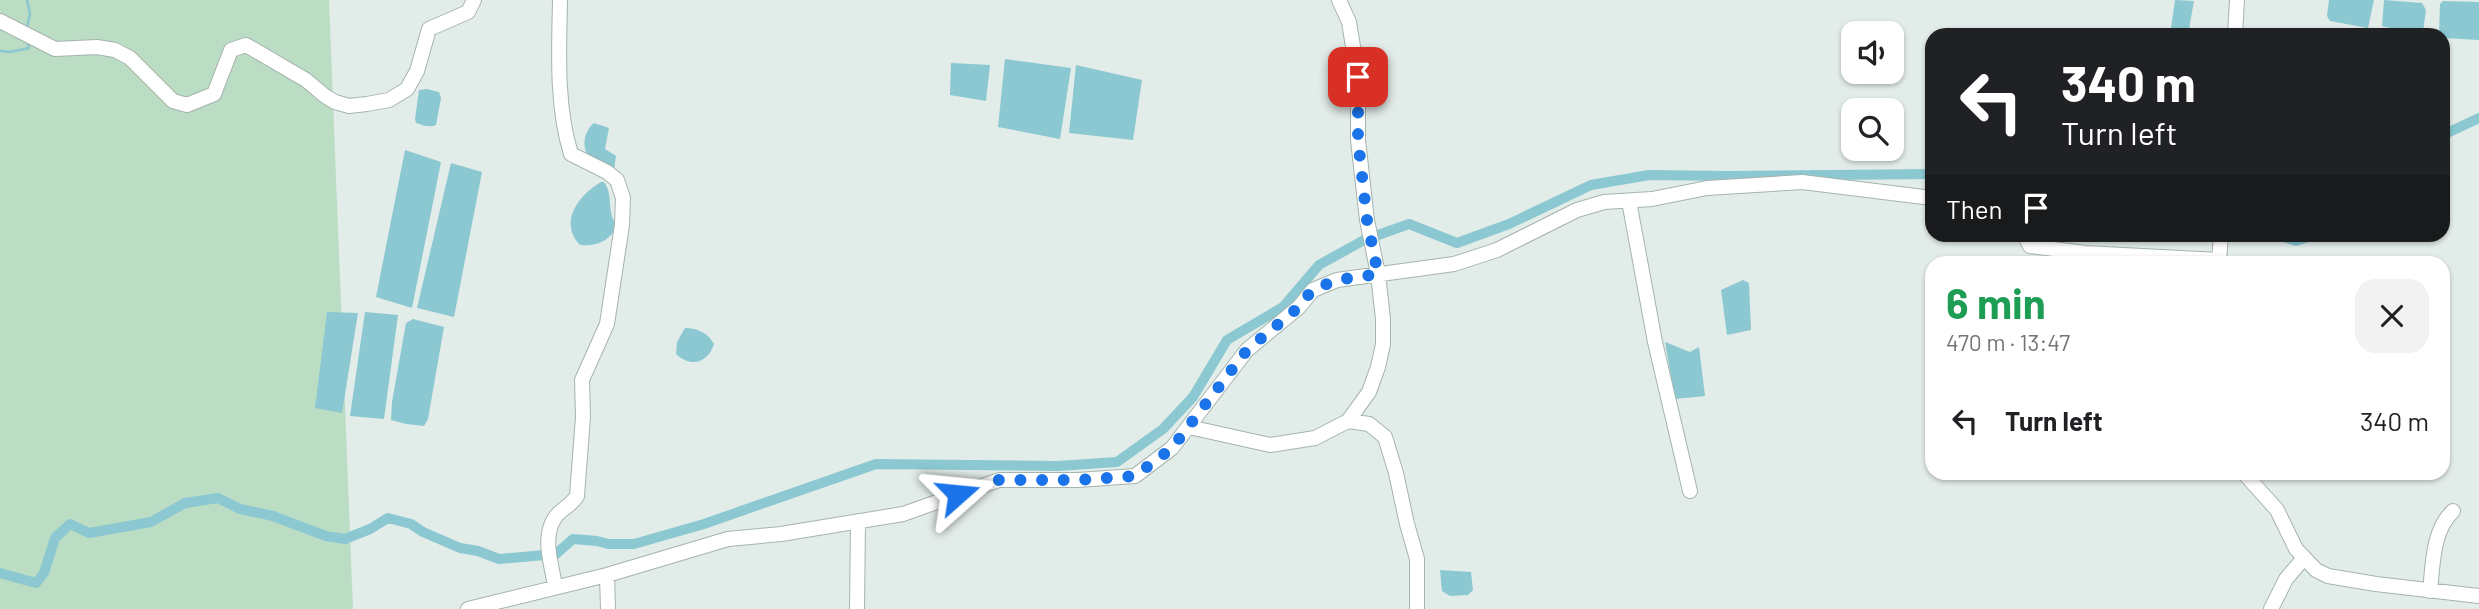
<!DOCTYPE html>
<meta charset="utf-8">
<style>
:root{--surface:#fff;--page:#f2f2f2;--text:#202124;--muted:#757577}
body{margin:0;font-family:Barlow,sans-serif;background:var(--page);color:var(--text);height:100vh;display:flex;flex-direction:column;font-size:26px;white-space:nowrap}
*{box-sizing:border-box;margin:0}
p{font-size:23px;color:var(--muted)}
.icon{flex:none;width:38px;height:38px;fill:none;stroke:currentColor;stroke-width:2;stroke-linecap:round;stroke-linejoin:round}
.map{position:relative;flex:1;overflow:hidden}
.details{position:absolute;left:1925px;top:256px;width:525px;height:224px;display:flex;flex-direction:column;background:var(--surface);border-radius:21px;box-shadow:0 2px 5px #0004}
.details>*{flex:none}
.top-card{position:absolute;left:1925px;top:28px;width:525px;height:214px;border-radius:21px;box-shadow:0 2px 5px #0004;background:#202124;color:#fff;overflow:hidden}
.tools{position:absolute;left:1841px;top:21px;display:grid;gap:14px}
.tools a{display:grid;place-items:center;width:63px;height:63px;border-radius:14px;background:var(--surface);box-shadow:0 2px 5px #0004;font-size:35px}
.pin{position:absolute;display:grid;place-items:center;width:60px;height:60px;color:#fff;margin:-30px;border-radius:14px;box-shadow:0 4px 10px #0006}
.me{position:absolute;width:77px;margin:-38px;rotate:72deg;stroke-linejoin:round;filter:drop-shadow(0 0 5px #0008)}
.turn{display:flex;align-items:center;gap:24px;height:147px;padding:0 21px;font-size:32px}
.turn .icon{width:91px;height:91px;stroke-width:2.5}
.turn b{display:block;font-size:49px;line-height:60px}
.then{display:flex;align-items:center;height:66px;padding:0 21px;background:#0003;gap:14px;font-size:26px}
.round{display:grid;place-items:center;flex:none;width:74px;height:74px;border-radius:21px;background:var(--page)}
.headline{display:flex;align-items:center;justify-content:space-between;height:119px;padding:0 21px}
h1{font-size:42px;font-weight:700;line-height:52px;color:#1e9e55}
ul{padding:0;list-style:none}
li{display:flex;align-items:center;gap:21px;height:91px;padding:0 21px}
li div{flex:1}
li b{display:block;font-size:26px}
li em{font-style:normal}
.map>svg:first-child{display:block}
.green{fill:#bbddc4}
.water{fill:#8bc8d1}
.lines{fill:none;stroke-linecap:round;stroke-linejoin:round}
.stream{stroke:#8bc8d1;stroke-width:2.5}
.canal{stroke:#8bc8d1;stroke-width:10}
.minor-casing{stroke:#a5b4af;stroke-width:16}
.minor{stroke:#fff;stroke-width:14}
.route{stroke:#1a73e8;stroke-width:12;stroke-dasharray:0 21.6}
</style>
<div class="map">
<svg width="2479" height="609" viewBox="0 0 2479 609">
<rect width="100%" height="100%" fill="#e2ece8"/>
<path class="green" d="M 0,0 L 329,0 L 353,609 L 0,609 Z"/>
<path class="water" d="M 2175,0 L 2194,1 L 2188,35 L 2170,35 Z
M 2329,0 L 2374,0 L 2368,28 L 2330,21 L 2327,16 Z
M 2384,0 L 2422,3 L 2426,10 L 2423,32 L 2417,34 L 2382,26 Z
M 2443,1 L 2479,2 L 2479,40 L 2443,38 L 2443,35 L 2439,35 L 2440,4 Z
M 1005,59 L 1071,68 L 1060,139 L 998,127 Z
M 951,63 L 990,65 L 986,101 L 950,95 Z
M 1076,65 L 1142,80 L 1133,140 L 1069,133 Z
M 427,89 L 439,92 L 441,98 L 436,125 C 429,128 422,125 416,123 L 415,119 L 419,90 Z
M 594,123 L 609,128 L 605,149 L 616,156 L 614,170 C 606,166 593,162 588,155 C 581,146 585,130 594,123 Z
M 405,150 L 441,162 L 412,308 L 376,297 Z
M 451,163 L 482,172 L 454,317 L 417,308 Z
M 601,182 L 604,182 C 614,195 606,213 617,225 C 612,240 596,247 580,245 C 558,222 579,195 601,182 Z
M 1743,280 L 1749,283 L 1751,330 L 1727,335 L 1721,290 Z
M 327,312 L 358,313 L 342,413 L 315,408 Z
M 365,312 L 398,315 L 384,419 L 350,416 Z
M 413,319 L 444,327 L 428,419 L 424,426 L 406,424 L 391,420 L 392,402 L 406,323 Z
M 685,328 C 698,328 708,333 714,344 C 708,363 691,368 676,354 L 677,342 Z
M 1665,342 L 1690,352 L 1699,347 L 1705,396 L 1675,399 Z
M 1440,570 L 1471,572 L 1473,590 L 1468,595 L 1450,596 L 1442,591 Z"/>
<g class="lines">
<path class="stream" d="M 27,27 L 30,14 L 27,0
M 0,51 L 10,52 L 29,48 L 27,41"/>
<path class="canal" d="M 2443,135 L 2479,118
M 2275,234 L 2296,241 L 2317,234
M 0,573 L 36,583 L 44,573 L 55,538 L 70,524 L 89,533 L 151,522 L 185,503 L 218,498 L 240,509 L 273,516 L 326,536 L 345,539 L 370,529 L 388,518 L 411,524 L 423,532 L 460,548 L 478,551 L 499,559 L 556,554 L 573,539 L 597,541 L 608,544 L 634,544 L 704,524 L 876,464 L 1058,466 L 1117,462 L 1163,429 L 1193,397 L 1227,340 L 1283,307 L 1319,265 L 1364,240 L 1409,224 L 1457,243 L 1509,224 L 1591,185 L 1649,175 L 1728,176 L 1932,174"/>
<defs>
<path id="minor" d="M 0,21 L 55,49 L 97,47 L 115,50 L 130,58 L 173,101 L 187,105 L 214,94 L 231,50 L 246,45 L 306,80 L 325,96 L 335,102 L 349,106 L 367,104 L 389,100 L 407,89 L 417,71 L 429,29 L 468,12 L 474,0
M 2235,35 L 2237,0
M 1629,201 L 1655,342 L 1690,491
M 2024,234 L 2030,246 L 2085,253 L 2219,260
M 2219,262 L 2221,234
M 1348,421 L 1369,424 L 1385,437 L 1396,473 L 1407,524 L 1417,559 L 1417,609
M 1189,427 L 1270,445 L 1315,438 L 1348,421 L 1369,392 L 1378,367 L 1383,344 L 1383,319 L 1378,274 L 1367,220 L 1358,140 L 1358,77 L 1349,22 L 1339,0
M 2243,472 L 2277,510 L 2296,549 L 2316,570 L 2328,576 L 2376,584 L 2479,596
M 607,575 L 608,609
M 555,586 C 552,566 542,539 554,519 C 560,509 569,508 577,496 L 583,417 L 582,380 L 607,324 L 622,225 L 623,198 L 617,180 L 607,172 L 571,154 C 556,106 559,50 560,0
M 2430,591 C 2433,565 2432,531 2453,511
M 468,609 L 607,575 L 728,539 L 781,534 L 903,514 L 999,480 L 1078,480 L 1135,476 L 1172,448 L 1247,350 L 1299,307 L 1313,290 L 1337,280 L 1454,264 L 1497,250 L 1577,210 L 1604,202 L 1652,199 L 1707,188 L 1802,182 L 1932,198
M 857,609 L 858,521
M 2271,609 L 2286,579 L 2303,559"/>
</defs>
<use href="#minor" class="minor-casing"/>
<use href="#minor" class="minor"/>
</g>
<g class="lines">
<path class="route" d="M 958,494 L 999,480 L 1078,480 L 1135,476 L 1172,448 L 1247,350 L 1299,307 L 1312,290 L 1337,280 L 1378,274 L 1367,220 L 1358,140 L 1358,77"/>
</g>
</svg>
<div class="tools">
<a><svg class="icon" aria-label="sound" viewBox="0 0 24 24"><path d="M4 9h4l5-4v14l-5-4H4zM17 9q2 3 0 6"/></svg></a>
<a><svg class="icon" aria-label="search" viewBox="0 0 24 24"><circle cx="10" cy="10" r="6"/><path d="M15 15l6 6"/></svg></a>
</div>
<div class="pin" style="left:1358px;top:77px;background:#d93025"><svg class="icon" aria-label="arrive" viewBox="0 0 24 24"><path d="M6 21V4h12l-3 4 3 4H6"/></svg></div>
<svg class="me" style="left:958px;top:494px" viewBox="-20 -20 40 40"><path d="M0-17L14 15 0 8-14 15z" fill="#1a73e8" stroke="#fff" stroke-width="4"/></svg>
<div class="top-card">
<div class="turn"><svg class="icon" aria-label="left" viewBox="0 0 24 24"><path d="M17 20v-9H6M10 6l-5 5 5 5"/></svg><div><b>340 m</b>Turn left</div></div>
<div class="then">Then<svg class="icon" aria-label="arrive" viewBox="0 0 24 24"><path d="M6 21V4h12l-3 4 3 4H6"/></svg></div>
</div>
<section class="details">
<div class="headline"><div><h1>6 min</h1><p>470 m · 13:47</p></div><a class="round"><svg class="icon" aria-label="close" viewBox="0 0 24 24"><path d="M6 6l12 12M18 6L6 18"/></svg></a></div>
<ul>
<li><svg class="icon" aria-label="left" viewBox="0 0 24 24"><path d="M17 20v-9H6M10 6l-5 5 5 5"/></svg><div><b>Turn left</b></div><em>340 m</em></li>
</ul>
</section>
</div>
